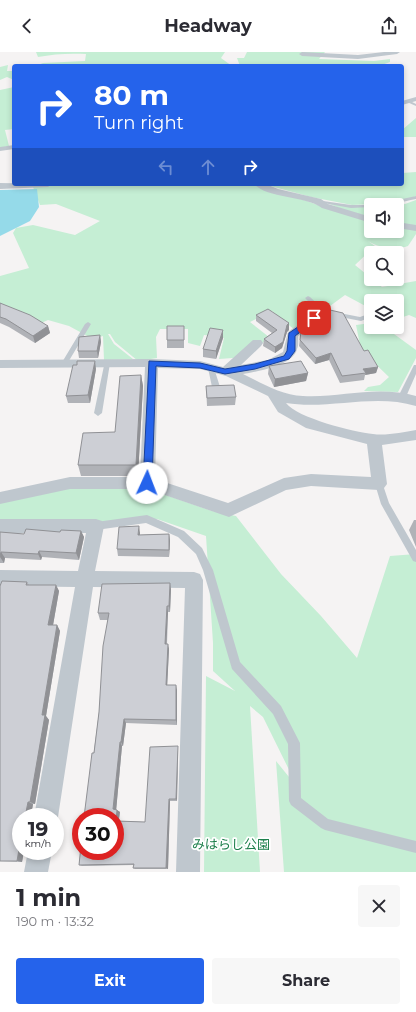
<!DOCTYPE html>
<meta charset="utf-8">
<style>
:root{--surface:#fff;--page:#f7f7f7;--text:#2b2b33;--muted:#7c7c81;--accent:#2563eb}
body{margin:0;font-family:Montserrat,"Noto Sans JP",sans-serif;background:var(--page);color:var(--text);height:100vh;display:flex;flex-direction:column;font-size:15px;white-space:nowrap}
*{box-sizing:border-box;margin:0}
p{font-size:13px;color:var(--muted)}
.icon{flex:none;width:22px;height:22px;fill:none;stroke:currentColor;stroke-width:2;stroke-linecap:round;stroke-linejoin:round}
.map{position:relative;height:820px;overflow:hidden}
.drawer{display:flex;flex-direction:column;background:var(--surface);flex:1}
.drawer>*{flex:none}
.hud{position:absolute;left:12px;top:12px;width:392px;height:122px;border-radius:4px;box-shadow:0 2px 6px #0003;background:#2563eb;color:#fff;overflow:hidden}
.tools{position:absolute;left:364px;top:146px;display:grid;gap:8px}
.tools a{display:grid;place-items:center;width:40px;height:40px;border-radius:4px;background:var(--surface);box-shadow:0 2px 6px #0003;font-size:20px}
.speed{position:absolute;left:12px;top:756px;display:flex;gap:8px;font-size:20px;font-weight:700;text-align:center}
.speed>*{display:grid;place-content:center;width:52px;height:52px;border-radius:50%;background:var(--surface);box-shadow:0 2px 6px #0003;line-height:1}
.speed small{font-size:10px;font-weight:400}
.speed .limit{border:6px solid #d22;background:#fff;color:#111}
.pin{position:absolute;display:grid;place-items:center;width:34px;height:34px;color:#fff;margin:-17px;border-radius:8px;box-shadow:0 2px 6px #0006}
.me{position:absolute;width:44px;margin:-22px;rotate:2deg;stroke-linejoin:round;filter:drop-shadow(0 0 3px #0008)}
.turn{display:flex;align-items:center;gap:14px;height:84px;padding:0 16px;font-size:18px}
.turn .icon{width:52px;height:52px;stroke-width:2.5}
.turn b{display:block;font-size:28px;line-height:34px}
.lanes{display:flex;align-items:center;height:38px;padding:0 16px;background:#0003;justify-content:center;gap:20px;direction:ltr}
.lanes .off{opacity:.35}
.round{display:grid;place-items:center;flex:none;width:42px;height:42px;border-radius:4px;background:var(--page)}
.summary{display:flex;align-items:center;justify-content:space-between;height:68px;padding:0 16px}
h1{font-size:24px;font-weight:700;line-height:30px}
.action{display:flex;gap:8px;margin-top:auto;padding:8px 16px}
.action a{flex:1;height:46px;border-radius:4px;background:var(--accent);color:#fff;font-size:16px;font-weight:700;line-height:46px;text-align:center}
.action a+a{background:var(--page);color:var(--text)}
header{display:flex;justify-content:space-between;align-items:center;height:52px;padding:0 16px;background:var(--surface);font-size:18px;font-weight:700}
.map>svg:first-child{display:block}
.green{fill:#c5eed4}
.water{fill:#95dae9}
.lines{fill:none;stroke-linecap:round;stroke-linejoin:round}
.service{fill:#bfc7ce;fill-rule:evenodd}
.minor{fill:#bfc7ce;fill-rule:evenodd}
.wall{fill:#b0b2b7}
.shaded-wall{fill:#909195}
.building{fill:#cdcfd5;stroke:#909195}
.route{fill:#2563eb;stroke:#184099}
.labels{text-anchor:middle;stroke-width:3.5;stroke-linejoin:round;paint-order:stroke}
.near-park-label{font-size:13px;fill:#1d7f4b;stroke:#fff}
</style>
<header><svg class="icon" aria-label="back" viewBox="0 0 24 24"><path d="M15 5l-7 7 7 7"/></svg>Headway<svg class="icon" aria-label="share" viewBox="0 0 24 24"><path d="M12 15V3M7 8l5-5 5 5M5 13v7h14v-7"/></svg></header>
<div class="map">
<svg width="416" height="820" viewBox="0 0 416 820">
<rect width="100%" height="100%" fill="#f5f3f3"/>
<path class="green" d="M 36,0 L 225,0 L 221,6 L 232,14 L 35,14 L 43,11 L 85,9 L 86,2 C 70,1 53,2 38,5 Z
M 247,0 L 325,0 L 319,7 L 374,9 L 390,7 L 390,10 L 379,14 L 240,14 L 237,6 L 244,6 Z
M 8,13 L 7,19 L 14,19 L 14,28 L 7,25 L 0,28 L 0,15 Z
M 14,35 L 14,77 L 5,78 L 9,94 L 0,96 L 0,38 Z
M 416,66 L 416,85 L 402,85 L 402,78 Z
M 416,120 L 416,144 L 399,151 L 352,153 L 311,145 L 263,132 L 402,132 L 402,121 Z
M 64,132 L 253,132 L 261,136 L 307,149 L 331,158 L 366,167 L 361,162 L 354,162 L 327,151 L 351,154 L 371,154 L 371,179 L 397,179 L 397,153 L 378,153 L 405,152 L 416,148 L 416,182 L 408,194 C 396,198 378,196 368,189 L 375,194 L 355,213 L 382,235 L 416,229 L 416,266 L 409,263 L 397,267 L 397,252 L 401,246 L 397,249 L 371,249 L 371,257 L 345,243 L 296,279 L 272,259 L 250,270 L 269,285 L 247,305 L 219,307 L 224,286 L 204,283 L 200,294 L 188,291 L 188,277 L 160,277 L 156,285 L 157,306 L 138,309 L 115,290 L 110,282 L 108,282 L 114,292 L 133,307 L 104,308 L 103,284 L 93,287 L 69,274 L 48,268 L 39,272 L 0,253 L 0,224 L 29,216 L 13,181 L 16,176 L 33,173 L 75,183 L 100,169 L 56,152 L 40,153 L 33,135 Z
M 371,271 L 371,275 L 397,275 L 399,277 L 394,282 L 416,298 L 416,306 L 398,340 L 364,339 L 368,335 L 380,333 L 389,325 L 361,298 L 356,273 Z
M 75,432 L 154,439 L 212,459 L 236,464 L 281,522 L 321,564 L 357,606 L 390,504 L 416,502 L 416,820 L 284,820 L 276,709 L 298,736 L 263,665 L 250,654 L 260,820 L 204,820 L 206,624 L 235,639 L 213,619 L 213,591 L 206,484 L 157,467 L 146,467 L 98,476 L 0,472 L 0,447 Z"/>
<path class="water" d="M 37,137 L 39,155 L 30,169 L 0,184 L 0,138 Z"/>
<g class="lines">
<path class="service" d="M 408,48 L 416,52 L 416,54 L 407,50 Z
M 416,144 L 416,147 C 402,150 389,153 375,153 Z
M 316,148 L 351,153 L 373,153 L 371,153 L 371,155 L 351,156 L 318,150 L 316,149 Z
M 308,244 L 310,245 L 324,258 L 360,265 L 371,261 L 371,265 L 361,269 L 320,261 L 305,246 Z
M 88,270 L 91,272 L 67,312 L 66,314 L 62,314 L 61,312 L 85,272 Z
M 105,309 L 107,309 L 110,311 L 102,361 L 98,364 L 94,361 Z
M 414,313 L 416,313 L 416,322 L 405,347 L 399,347 L 398,345 Z
M 209,314 L 211,314 L 214,316 L 220,335 L 219,337 L 216,337 L 212,335 L 208,316 Z
M 379,429 L 382,430 L 389,451 L 416,498 L 416,510 L 413,509 L 381,452 L 375,432 L 376,430 Z
M 147,463 L 184,479 L 202,496 L 213,518 L 240,610 L 281,654 L 300,691 L 301,746 L 328,767 L 416,789 L 416,801 L 325,778 L 321,776 L 291,753 L 289,749 L 288,692 L 273,662 L 232,617 L 203,518 L 196,502 L 178,485 L 146,471 L 96,478 L 93,477 L 92,474 L 93,471 L 96,470 Z"/>
<path class="minor" d="M 384,0 L 400,0 L 397,2 L 358,7 L 302,4 L 299,2 L 302,0 L 358,3 Z
M 416,45 L 416,49 L 402,53 L 402,49 Z
M 14,93 L 14,97 L 0,99 L 0,95 Z
M 0,131 L 52,132 L 48,135 L 0,137 Z
M 254,132 L 266,132 L 278,137 L 321,147 L 328,152 L 371,165 L 371,171 L 322,156 C 304,143 268,147 254,132 Z
M 397,170 L 416,173 L 416,179 L 397,176 Z
M 322,257 L 326,258 L 328,260 L 298,284 C 298,288 299,293 297,297 C 293,314 258,319 243,322 C 262,331 281,343 303,344 C 341,346 376,333 416,344 L 416,354 C 374,341 329,358 286,351 C 297,366 354,380 373,382 C 386,384 403,380 416,378 L 416,388 L 382,393 L 387,432 L 384,436 L 379,438 L 311,434 L 286,438 L 229,465 L 147,437 L 70,437 L 0,452 L 0,440 L 70,425 L 140,425 L 145,315 L 0,316 L 0,308 L 152,307 L 200,309 L 223,315 L 253,288 L 261,288 L 263,291 L 261,294 L 241,313 L 268,308 L 283,300 L 288,280 L 318,258 ZM 158,316 L 200,317 L 226,324 L 268,344 L 278,360 L 306,376 L 367,392 L 371,425 L 311,422 L 284,426 L 228,451 L 155,427 Z
M 0,467 L 96,467 L 102,469 L 104,474 L 95,519 L 194,520 L 200,522 L 203,528 L 200,820 L 176,820 L 185,536 L 93,535 L 58,765 L 55,771 L 55,765 L 34,765 L 75,535 L 0,534 L 0,518 L 78,519 L 86,481 L 0,481 Z
M 28,799 L 52,799 L 48,820 L 24,820 Z"/>
</g>
<path class="wall" d="M 0,251 L 48,274 L 50,281 L 35,291 L 9,275 L 0,271 Z
M 256,263 L 289,278 L 287,280 L 282,296 L 275,301 L 263,294 L 264,287 L 272,281 L 256,269 Z
M 316,271 L 364,299 L 378,315 L 376,321 L 365,323 L 364,328 L 340,331 L 329,308 L 315,312 L 299,294 L 300,286 L 301,279 Z
M 223,278 L 223,286 L 216,307 L 203,305 L 203,297 Z
M 184,282 L 184,296 L 167,296 L 167,288 Z
M 100,283 L 101,290 L 98,306 L 79,306 L 78,299 Z
M 269,314 L 308,321 L 306,329 L 274,335 L 268,322 Z
M 96,317 L 90,351 L 68,351 L 66,344 Z
M 141,323 L 143,334 L 138,424 L 81,424 L 78,413 L 115,380 Z
M 206,334 L 236,345 L 235,353 L 207,354 Z
M 414,468 L 416,468 L 416,495 L 409,478 Z
M 81,479 L 84,485 L 79,508 L 42,505 L 41,508 L 5,506 L 4,511 L 0,511 L 0,480 L 24,482 Z
M 140,481 L 140,483 L 169,482 L 170,489 L 169,505 L 118,504 L 117,497 Z
M 27,530 L 29,533 L 56,533 L 59,539 L 53,573 L 57,573 L 60,579 L 46,664 L 49,668 L 35,752 L 33,752 L 22,810 L 0,809 L 0,534 Z
M 171,537 L 170,560 L 168,560 L 167,592 L 169,597 L 167,633 L 177,638 L 177,673 L 126,671 L 123,694 L 122,694 L 116,758 L 120,760 L 119,769 L 145,770 L 178,698 L 177,749 L 170,749 L 168,817 L 135,817 L 133,816 L 134,813 L 82,814 L 79,813 L 99,660 L 108,568 L 100,568 L 98,561 Z"/>
<path class="shaded-wall" d="M 289,271 L 289,278 L 287,280 L 282,296 L 275,301 L 275,295 L 287,273 Z
M 48,274 L 50,281 L 35,291 L 33,284 Z
M 223,278 L 223,286 L 216,307 L 216,299 Z
M 100,283 L 101,290 L 98,306 L 97,299 Z
M 331,301 L 329,308 L 315,312 L 316,306 Z
M 95,309 L 96,317 L 90,351 L 88,343 Z
M 378,315 L 376,321 L 365,323 L 366,321 L 363,317 Z
M 308,321 L 306,329 L 274,335 L 275,327 Z
M 141,323 L 143,334 L 138,424 L 136,413 Z
M 139,474 L 140,481 L 139,490 L 138,483 Z
M 81,479 L 84,485 L 79,508 L 76,501 Z
M 169,482 L 170,489 L 169,505 Z
M 39,499 L 42,505 L 41,508 L 38,502 Z
M 1,500 L 5,506 L 4,511 L 0,505 Z
M 170,531 L 171,537 L 170,560 L 169,554 Z
M 56,533 L 59,539 L 52,579 L 48,573 Z
M 167,554 L 168,560 L 166,597 L 165,592 Z
M 57,573 L 60,579 L 46,664 L 49,668 L 35,752 L 30,750 L 42,663 Z
M 168,592 L 169,597 L 167,638 L 166,633 Z
M 176,633 L 177,638 L 177,673 L 176,668 Z
M 124,667 L 126,671 L 123,694 L 121,690 Z
M 120,690 L 122,694 L 116,760 L 113,757 Z
M 178,694 L 178,698 L 177,749 L 176,747 Z
M 169,747 L 170,749 L 168,817 L 166,816 Z
M 28,750 L 33,752 L 31,765 L 25,765 Z
M 117,758 L 120,760 L 118,771 L 116,769 Z
M 21,786 L 21,799 L 24,799 L 22,810 L 17,809 Z"/>
<path class="building" d="M 0,251 L 30,263 L 48,274 L 33,284 L 6,267 L 0,265 Z
M 268,257 L 289,271 L 287,273 L 283,290 L 275,295 L 264,287 L 277,278 L 256,263 Z
M 330,258 L 343,261 L 364,299 L 368,298 L 378,315 L 363,317 L 366,321 L 342,324 L 331,301 L 316,306 L 300,288 L 301,279 L 316,271 Z
M 167,274 L 184,274 L 184,288 L 167,288 Z
M 210,276 L 223,278 L 216,299 L 203,297 Z
M 100,283 L 97,299 L 78,299 L 79,285 Z
M 77,309 L 95,309 L 88,343 L 66,344 L 73,313 L 77,313 Z
M 301,309 L 308,321 L 275,327 L 269,314 Z
M 141,323 L 136,413 L 78,413 L 83,381 L 115,380 L 120,324 Z
M 234,333 L 236,345 L 207,346 L 206,334 Z
M 139,474 L 138,483 L 169,482 L 169,498 L 117,497 L 119,475 Z
M 26,477 L 60,480 L 61,478 L 81,479 L 76,501 L 39,499 L 38,502 L 1,500 L 0,504 L 0,480 L 24,482 Z
M 2,529 L 27,530 L 26,533 L 56,533 L 48,573 L 57,573 L 42,663 L 45,663 L 30,750 L 28,750 L 25,765 L 21,765 L 21,786 L 17,809 L 0,809 L 0,534 Z
M 170,531 L 169,554 L 167,554 L 165,592 L 168,592 L 166,633 L 176,633 L 176,668 L 124,667 L 121,690 L 120,690 L 113,757 L 117,758 L 116,769 L 145,770 L 150,695 L 178,694 L 176,747 L 169,747 L 166,816 L 133,816 L 134,812 L 79,813 L 81,794 L 81,799 L 115,799 L 115,765 L 84,765 L 92,701 L 94,701 L 99,660 L 103,594 L 109,561 L 98,561 L 102,532 Z"/>
<path class="route" d="M 314,264 L 317,266 L 316,268 L 295,284 L 295,299 L 289,307 L 255,317 L 225,322 L 200,316 L 156,314 L 152,431 L 151,434 L 144,434 L 143,431 L 149,309 L 200,311 L 225,317 L 255,312 L 284,304 L 287,299 L 289,281 Z"/>
<g class="labels">
<g class="near-park-label">
<text x="231" y="797">みはらし公園</text>
</g>
</g>
</svg>
<div class="tools">
<a><svg class="icon" aria-label="sound" viewBox="0 0 24 24"><path d="M4 9h4l5-4v14l-5-4H4zM17 9q2 3 0 6"/></svg></a>
<a><svg class="icon" aria-label="search" viewBox="0 0 24 24"><circle cx="10" cy="10" r="6"/><path d="M15 15l6 6"/></svg></a>
<a><svg class="icon" aria-label="layers" viewBox="0 0 24 24"><path d="M12 4l9 5-9 5-9-5zM3 14l9 5 9-5"/></svg></a>
</div>
<div class="speed"><div>19<small>km/h</small></div><div class="limit">30</div></div>
<div class="pin" style="left:314px;top:266px;background:#d93025"><svg class="icon" aria-label="arrive" viewBox="0 0 24 24"><path d="M6 21V4h12l-3 4 3 4H6"/></svg></div>
<svg class="me" style="left:147px;top:431px" viewBox="-20 -20 40 40"><circle r="19" fill="#fff"/><path d="M0-13L10 11 0 6-10 11z" fill="#2563eb"/></svg>
<div class="hud">
<div class="turn"><svg class="icon" aria-label="right" viewBox="0 0 24 24"><path d="M7 20v-9h11M14 6l5 5-5 5"/></svg><div><b>80 m</b>Turn right</div></div>
<div class="lanes"><svg class="icon off" aria-label="left" viewBox="0 0 24 24"><path d="M17 20v-9H6M10 6l-5 5 5 5"/></svg><svg class="icon off" aria-label="ahead" viewBox="0 0 24 24"><path d="M12 20V5M6 11l6-6 6 6"/></svg><svg class="icon" aria-label="right" viewBox="0 0 24 24"><path d="M7 20v-9h11M14 6l5 5-5 5"/></svg></div>
</div>
</div>
<section class="drawer">
<div class="summary"><div><h1>1 min</h1><p>190 m · 13:32</p></div><a class="round"><svg class="icon" aria-label="close" viewBox="0 0 24 24"><path d="M6 6l12 12M18 6L6 18"/></svg></a></div>
<div class="action"><a>Exit</a><a>Share</a></div>
</section>
